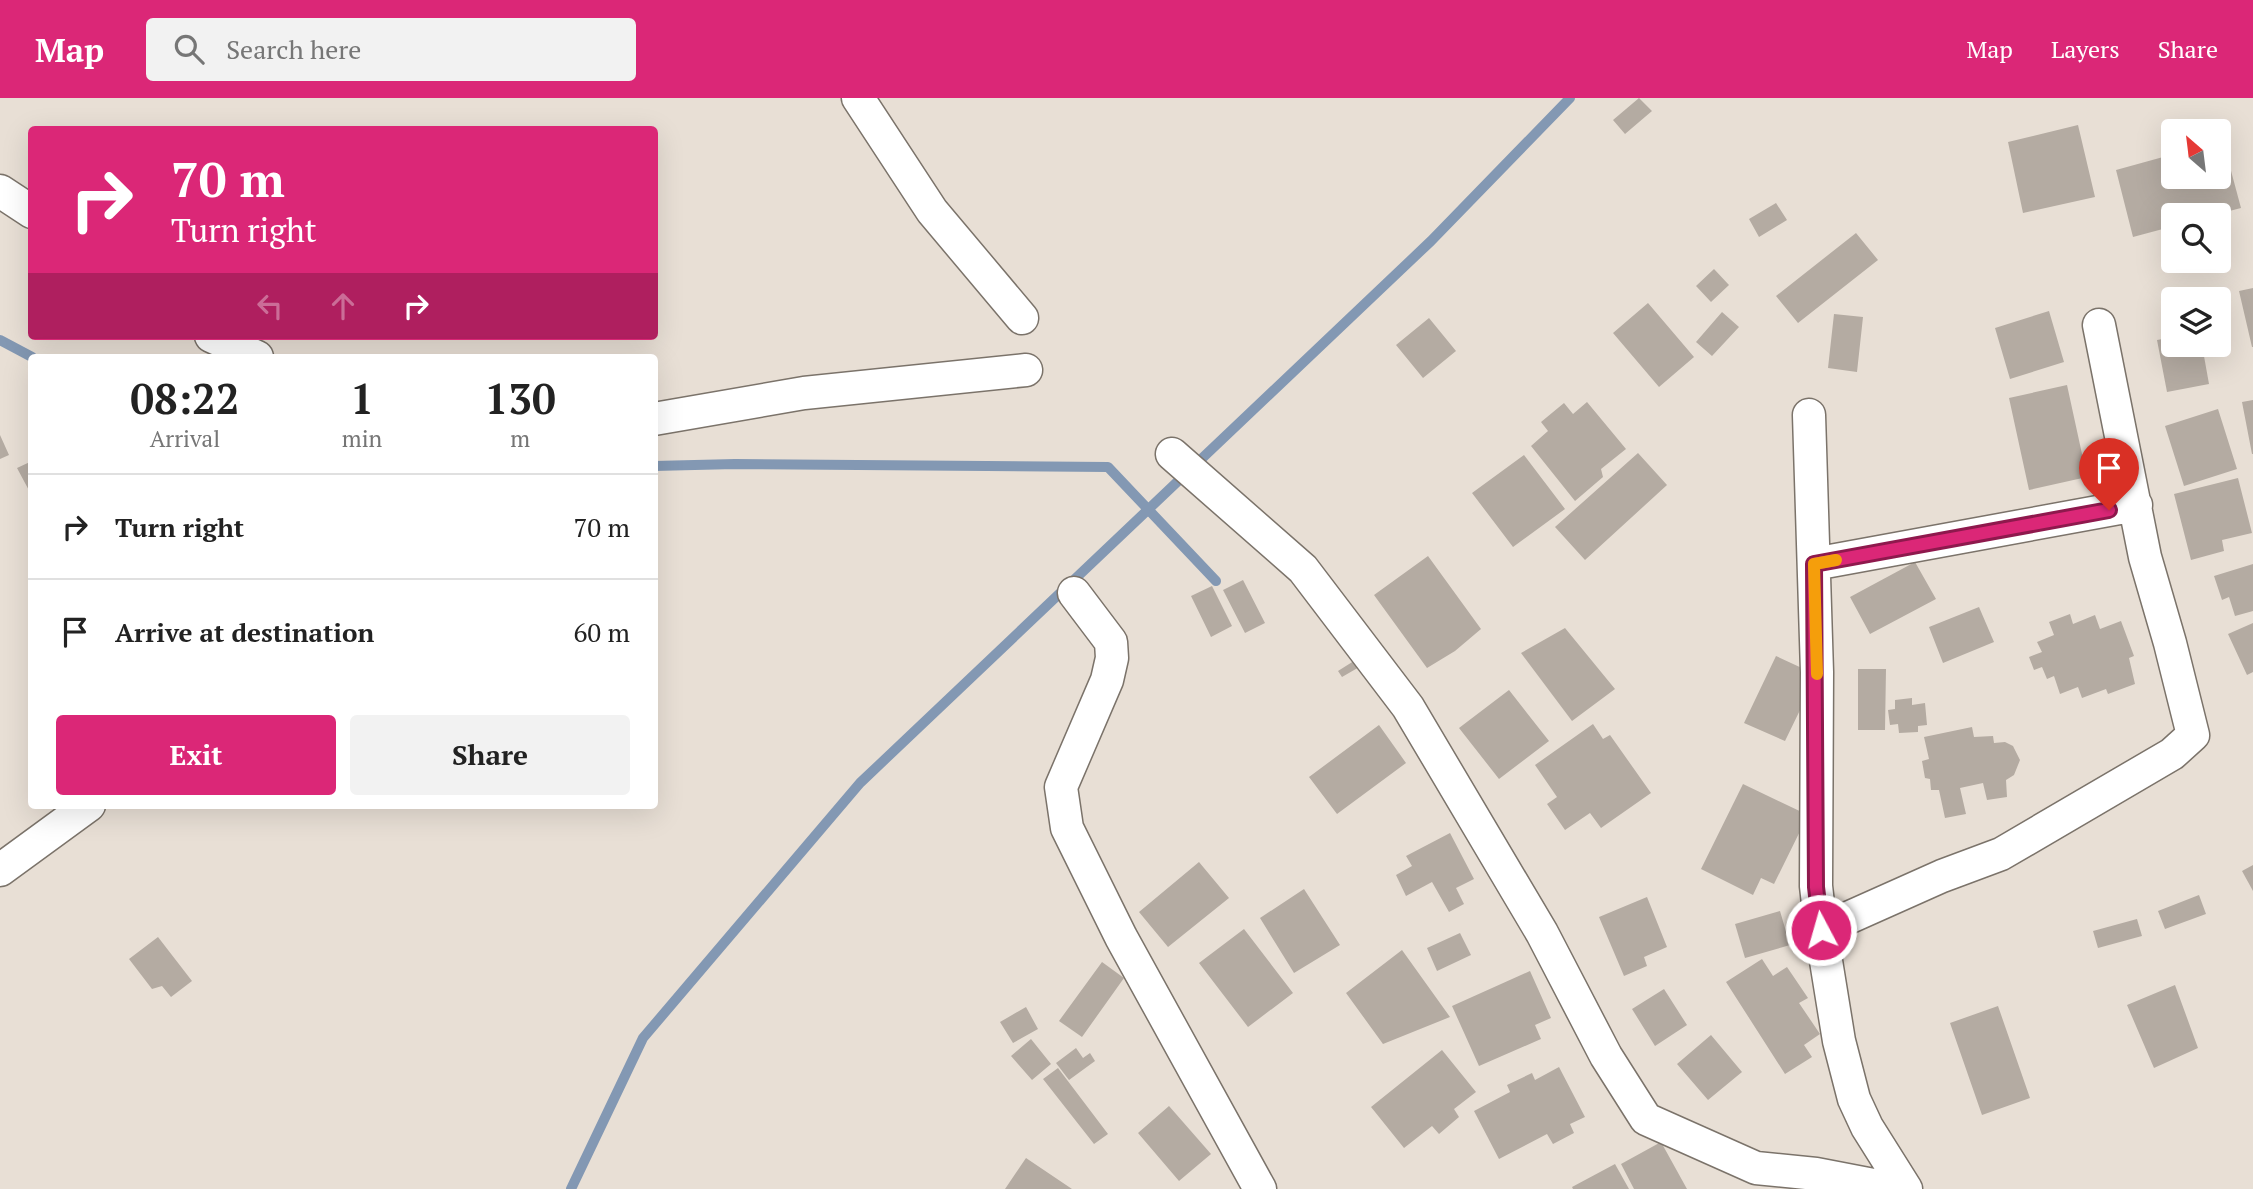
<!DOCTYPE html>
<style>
:root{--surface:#fff;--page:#f2f2f2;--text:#222;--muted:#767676;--line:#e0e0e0;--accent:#db2777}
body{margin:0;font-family:"PT Serif",serif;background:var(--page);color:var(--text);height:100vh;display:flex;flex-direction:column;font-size:26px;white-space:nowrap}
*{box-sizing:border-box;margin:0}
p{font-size:23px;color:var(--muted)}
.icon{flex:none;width:38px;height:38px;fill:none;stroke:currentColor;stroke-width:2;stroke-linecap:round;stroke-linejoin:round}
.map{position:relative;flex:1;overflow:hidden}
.side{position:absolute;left:28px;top:256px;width:630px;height:455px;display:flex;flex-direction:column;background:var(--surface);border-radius:7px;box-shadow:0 7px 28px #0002}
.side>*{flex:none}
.banner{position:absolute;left:28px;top:28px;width:630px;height:214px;border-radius:7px;box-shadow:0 7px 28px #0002;background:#db2777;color:#fff;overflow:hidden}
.needle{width:46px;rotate:332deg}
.fabs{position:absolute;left:2161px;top:21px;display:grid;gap:14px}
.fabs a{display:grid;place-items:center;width:70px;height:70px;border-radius:7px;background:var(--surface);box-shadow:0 7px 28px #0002;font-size:35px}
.pin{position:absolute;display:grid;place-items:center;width:60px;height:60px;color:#fff;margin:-72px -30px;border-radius:50% 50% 50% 0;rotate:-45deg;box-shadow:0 0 7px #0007}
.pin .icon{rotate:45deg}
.me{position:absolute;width:77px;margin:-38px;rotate:354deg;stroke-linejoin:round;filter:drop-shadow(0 0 5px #0008)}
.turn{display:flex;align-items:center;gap:24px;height:147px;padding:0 28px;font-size:32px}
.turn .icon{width:91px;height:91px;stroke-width:2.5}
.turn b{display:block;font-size:49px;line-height:60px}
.lanes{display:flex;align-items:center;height:66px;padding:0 28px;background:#0003;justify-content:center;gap:35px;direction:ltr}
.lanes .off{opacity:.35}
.eta{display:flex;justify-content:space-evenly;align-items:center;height:119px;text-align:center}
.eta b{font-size:42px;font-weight:700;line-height:49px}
.action{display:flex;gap:14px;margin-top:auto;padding:14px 28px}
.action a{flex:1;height:80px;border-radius:7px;background:var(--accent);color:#fff;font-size:28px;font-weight:700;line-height:80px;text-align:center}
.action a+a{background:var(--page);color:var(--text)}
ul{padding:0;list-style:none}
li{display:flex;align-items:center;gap:21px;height:105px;padding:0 28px;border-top:2px solid var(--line)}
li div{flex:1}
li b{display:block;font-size:26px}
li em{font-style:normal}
header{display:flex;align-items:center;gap:42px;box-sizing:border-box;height:98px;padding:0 35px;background:var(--accent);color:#fff}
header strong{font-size:33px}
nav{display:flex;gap:38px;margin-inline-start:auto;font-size:24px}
.search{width:490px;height:63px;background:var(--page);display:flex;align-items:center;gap:18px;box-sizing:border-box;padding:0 24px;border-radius:7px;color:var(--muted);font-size:26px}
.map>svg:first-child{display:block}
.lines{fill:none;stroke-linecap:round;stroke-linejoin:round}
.stream{stroke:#8398b3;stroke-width:10}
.building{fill:#b4aba2}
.minor-casing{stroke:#7b736a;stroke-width:35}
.minor{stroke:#fff;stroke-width:32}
.route-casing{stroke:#8e194d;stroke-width:18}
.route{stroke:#db2777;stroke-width:12}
.slow{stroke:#f59e0b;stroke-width:12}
</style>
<header>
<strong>Map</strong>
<div class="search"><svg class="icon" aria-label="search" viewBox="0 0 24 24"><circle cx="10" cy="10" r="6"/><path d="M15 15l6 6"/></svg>Search here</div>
<nav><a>Map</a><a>Layers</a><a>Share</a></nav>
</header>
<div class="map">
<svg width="2253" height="1091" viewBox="0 0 2253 1091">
<rect width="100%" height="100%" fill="#e8dfd5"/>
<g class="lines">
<path class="stream" d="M 0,242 L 32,259
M 654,368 L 735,366 L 1108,369 L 1216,483
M 571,1091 L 643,940 L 860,685 L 1431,143 L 1570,0"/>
</g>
<path class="building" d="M 1639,0 L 1652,13 L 1625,36 L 1613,22 Z
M 2078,27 L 2095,99 L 2023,115 L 2008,44 Z
M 2223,43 L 2241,110 L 2214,117 L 2174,117 L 2174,128 L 2133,139 L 2116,72 L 2174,56 L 2174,79 L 2219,79 L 2219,44 Z
M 1776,105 L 1787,122 L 1759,139 L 1749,121 Z
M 1856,135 L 1878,162 L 1798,225 L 1776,198 Z
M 1714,171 L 1729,187 L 1711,204 L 1696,188 Z
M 2253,190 L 2253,249 L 2252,249 L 2239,193 Z
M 1648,205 L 1694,259 L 1659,289 L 1613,235 Z
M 2049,213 L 2064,264 L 2010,281 L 1995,230 Z
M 1722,214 L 1739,229 L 1712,258 L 1696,244 Z
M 1834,216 L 1863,219 L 1857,274 L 1828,270 Z
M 1429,220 L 1456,253 L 1423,280 L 1396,247 Z
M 2174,239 L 2174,247 L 2202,247 L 2209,286 L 2167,294 L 2157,242 Z
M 2067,287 L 2087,379 L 2029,392 L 2009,300 Z
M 2253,302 L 2253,356 L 2252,356 L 2242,304 Z
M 1587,304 L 1626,351 L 1601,371 L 1603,379 L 1575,403 L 1531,348 L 1548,333 L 1541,324 L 1564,305 L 1573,316 Z
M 2218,311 L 2237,371 L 2184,388 L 2165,328 Z
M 0,337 L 9,357 L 0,361 Z
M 1638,355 L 1667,387 L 1585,462 L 1555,429 Z
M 1524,357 L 1565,411 L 1513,449 L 1472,395 Z
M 32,363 L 32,398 L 17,370 Z
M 2238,380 L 2252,435 L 2222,442 L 2224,453 L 2191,462 L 2174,396 Z
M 1428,458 L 1481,531 L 1455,553 L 1427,570 L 1374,497 Z
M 1915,464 L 1936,501 L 1870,536 L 1850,499 Z
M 2253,466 L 2253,513 L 2235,518 L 2229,499 L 2222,502 L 2214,478 Z
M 1243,482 L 1265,525 L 1245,535 L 1223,492 Z
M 1212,488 L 1232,528 L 1211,539 L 1191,498 Z
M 1979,509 L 1994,544 L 1943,565 L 1929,529 Z
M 2070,516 L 2073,526 L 2095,517 L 2100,531 L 2121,523 L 2134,558 L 2129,560 L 2135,586 L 2108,596 L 2106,591 L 2082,600 L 2078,589 L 2060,596 L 2054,578 L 2047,581 L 2042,569 L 2034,572 L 2029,559 L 2042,554 L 2037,544 L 2054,537 L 2049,524 Z
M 2253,525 L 2253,574 L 2247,577 L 2228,536 Z
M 1565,530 L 1615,591 L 1572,623 L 1521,555 Z
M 1776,558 L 1817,577 L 1785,643 L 1744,625 Z
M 1357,561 L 1361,568 L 1342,579 L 1338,573 Z
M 1858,571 L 1886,571 L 1885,632 L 1858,632 Z
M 1509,592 L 1549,643 L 1499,681 L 1459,630 Z
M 1912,600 L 1912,607 L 1925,605 L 1927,627 L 1918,628 L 1918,634 L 1899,635 L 1898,626 L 1890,627 L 1888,612 L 1895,611 L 1895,602 Z
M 1593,626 L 1603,641 L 1610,637 L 1651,695 L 1601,730 L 1590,715 L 1565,732 L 1547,706 L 1557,699 L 1535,667 Z
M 1379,627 L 1406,665 L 1337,716 L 1309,679 Z
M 1972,629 L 1974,639 L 1993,638 L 1994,645 L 2005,644 L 2013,648 L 2020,662 L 2014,677 L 2006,682 L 2007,699 L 1987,702 L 1983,685 L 1960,690 L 1966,716 L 1945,720 L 1939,692 L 1931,692 L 1930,681 L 1925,680 L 1922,663 L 1929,661 L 1924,639 Z
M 1743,686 L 1808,717 L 1774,786 L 1761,780 L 1753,797 L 1701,771 Z
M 1450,735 L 1474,781 L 1456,790 L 1464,806 L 1449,814 L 1432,784 L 1406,798 L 1396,777 L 1412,768 L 1406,758 Z
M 1199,764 L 1229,800 L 1168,849 L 1139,814 Z
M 2253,767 L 2253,793 L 2242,773 Z
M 1304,791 L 1340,847 L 1294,875 L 1260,820 Z
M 2199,797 L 2206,816 L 2165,831 L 2158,813 Z
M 1647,799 L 1667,849 L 1644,859 L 1647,868 L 1624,878 L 1599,819 Z
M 1780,813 L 1790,847 L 1745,860 L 1735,826 Z
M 2137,821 L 2142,838 L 2098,850 L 2093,833 Z
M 1244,831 L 1293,895 L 1248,929 L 1199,865 Z
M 1460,835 L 1471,857 L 1437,873 L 1427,850 Z
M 158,839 L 192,883 L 171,899 L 162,888 L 152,891 L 129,861 Z
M 1402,852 L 1450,919 L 1383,946 L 1346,895 Z
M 1762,861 L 1773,878 L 1787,869 L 1808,900 L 1799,905 L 1820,936 L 1804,947 L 1812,959 L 1785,976 L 1726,884 Z
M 1102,864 L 1124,880 L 1082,939 L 1059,923 Z
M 1530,873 L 1551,920 L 1535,927 L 1541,941 L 1479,968 L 1452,908 Z
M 2175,887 L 2198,950 L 2154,970 L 2127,907 Z
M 1664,891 L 1687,927 L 1655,948 L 1632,911 Z
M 1998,908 L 2030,1000 L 1982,1017 L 1950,925 Z
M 1026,909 L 1038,931 L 1013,945 L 1000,924 Z
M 1711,937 L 1742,974 L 1708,1002 L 1677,966 Z
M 1031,941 L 1051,966 L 1032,982 L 1011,958 Z
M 1076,950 L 1083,960 L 1090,955 L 1095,963 L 1069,982 L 1056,965 Z
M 1442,952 L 1476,994 L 1454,1011 L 1459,1019 L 1439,1036 L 1432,1028 L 1404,1050 L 1371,1009 Z
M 1559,969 L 1585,1019 L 1570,1026 L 1574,1035 L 1553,1046 L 1547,1036 L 1499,1061 L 1474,1013 L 1510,994 L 1507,987 L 1532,975 L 1535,982 Z
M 1058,970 L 1108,1036 L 1094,1046 L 1043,981 Z
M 1169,1008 L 1211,1056 L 1179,1083 L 1138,1035 Z
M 1661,1044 L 1687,1091 L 1634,1091 L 1621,1066 Z
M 1026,1060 L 1072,1091 L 1005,1091 Z
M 1615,1066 L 1629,1091 L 1573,1091 L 1572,1089 Z"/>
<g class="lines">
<defs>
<path id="minor" d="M 858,0 L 932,113 L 1022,220
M 0,93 L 32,114
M 211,238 L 257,259
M 1809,317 L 1817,574 L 1816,788 L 1821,832 L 1839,943 L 1854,1001 L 1867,1029 L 1906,1091
M 654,321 L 804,295 L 1026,272
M 1172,356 L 1303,471 L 1408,609 L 1542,835 L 1606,958 L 1646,1021 L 1756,1070 L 1816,1076 L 1894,1091
M 1814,466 L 2136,407
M 1074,495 L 1111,544 L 1112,560 L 1107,582 L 1061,689 L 1067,730 L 1121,839 L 1260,1091
M 0,772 L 89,707
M 1821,832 L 1942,778 L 2001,756 L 2172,656 L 2193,637 L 2170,545 L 2145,459 L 2099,227"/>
</defs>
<use href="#minor" class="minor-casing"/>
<use href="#minor" class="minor"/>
</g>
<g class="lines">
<defs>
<path id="route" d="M 1821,832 L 1816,789 L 1814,466 L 2109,412"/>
</defs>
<use href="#route" class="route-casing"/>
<use href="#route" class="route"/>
<path class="slow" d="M 1817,576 L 1814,466 L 1836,462"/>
</g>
</svg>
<div class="fabs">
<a><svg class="needle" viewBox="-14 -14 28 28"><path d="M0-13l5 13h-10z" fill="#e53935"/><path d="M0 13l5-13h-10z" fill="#767676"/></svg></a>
<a><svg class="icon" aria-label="search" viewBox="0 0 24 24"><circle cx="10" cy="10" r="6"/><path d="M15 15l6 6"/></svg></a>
<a><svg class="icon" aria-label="layers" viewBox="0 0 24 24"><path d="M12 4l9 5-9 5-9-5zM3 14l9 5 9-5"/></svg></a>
</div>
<div class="pin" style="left:2109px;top:412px;background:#d93025"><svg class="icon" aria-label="arrive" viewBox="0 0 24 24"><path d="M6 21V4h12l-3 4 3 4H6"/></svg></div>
<svg class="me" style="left:1821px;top:832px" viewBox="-20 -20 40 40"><circle r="17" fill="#db2777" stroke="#fff" stroke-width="3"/><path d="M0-11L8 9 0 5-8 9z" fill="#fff"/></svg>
<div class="banner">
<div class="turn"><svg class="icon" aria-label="right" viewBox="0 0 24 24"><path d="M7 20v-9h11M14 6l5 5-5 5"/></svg><div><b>70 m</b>Turn right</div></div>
<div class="lanes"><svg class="icon off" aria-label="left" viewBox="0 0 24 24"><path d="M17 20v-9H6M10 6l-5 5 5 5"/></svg><svg class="icon off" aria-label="ahead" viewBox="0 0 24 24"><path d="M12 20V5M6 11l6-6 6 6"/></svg><svg class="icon" aria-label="right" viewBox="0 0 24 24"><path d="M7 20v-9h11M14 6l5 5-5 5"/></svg></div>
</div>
<section class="side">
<div class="eta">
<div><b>08:22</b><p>Arrival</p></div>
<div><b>1</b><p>min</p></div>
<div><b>130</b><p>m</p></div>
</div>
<ul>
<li><svg class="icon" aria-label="right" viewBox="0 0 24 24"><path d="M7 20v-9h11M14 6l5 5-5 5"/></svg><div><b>Turn right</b></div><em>70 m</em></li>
<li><svg class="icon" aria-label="arrive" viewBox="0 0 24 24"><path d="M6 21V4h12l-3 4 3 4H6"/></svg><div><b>Arrive at destination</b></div><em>60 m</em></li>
</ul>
<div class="action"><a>Exit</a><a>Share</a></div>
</section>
</div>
